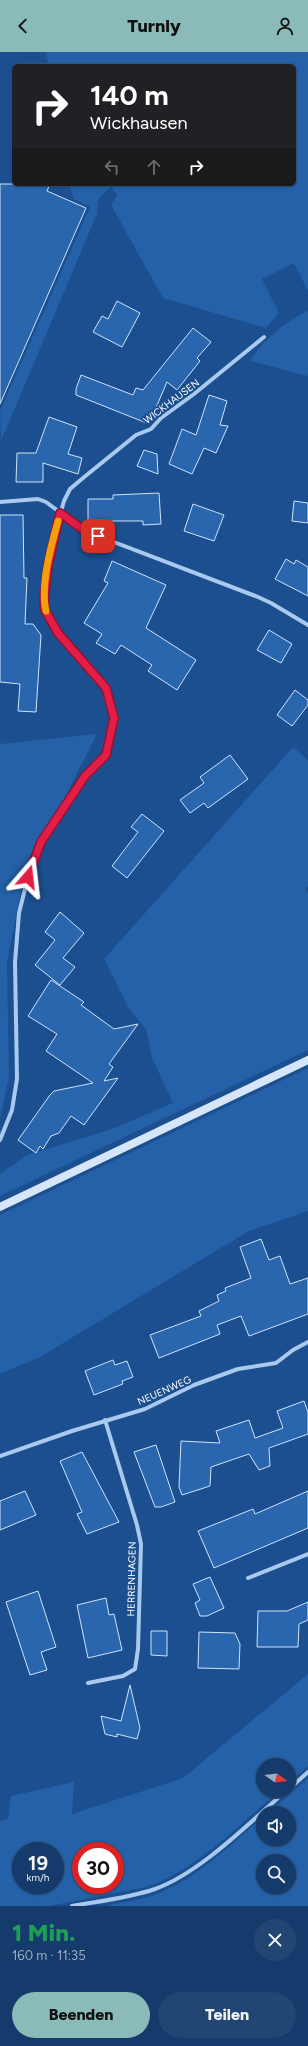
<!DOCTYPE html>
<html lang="de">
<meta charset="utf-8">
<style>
:root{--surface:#143b6b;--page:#214673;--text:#f1f3f6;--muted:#9dadc1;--line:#33557e;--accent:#8bbbb9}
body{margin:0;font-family:Figtree,sans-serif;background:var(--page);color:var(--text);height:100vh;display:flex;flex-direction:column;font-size:15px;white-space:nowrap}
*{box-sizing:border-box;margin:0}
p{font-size:13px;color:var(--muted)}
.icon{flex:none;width:22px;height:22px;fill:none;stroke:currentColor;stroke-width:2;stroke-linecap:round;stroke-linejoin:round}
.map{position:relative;height:1854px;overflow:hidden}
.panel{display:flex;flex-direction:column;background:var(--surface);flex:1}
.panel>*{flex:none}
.guide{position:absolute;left:12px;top:12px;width:284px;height:122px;border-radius:6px;box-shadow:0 1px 3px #0004,0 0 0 1px var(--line);background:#202124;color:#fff;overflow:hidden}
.needle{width:26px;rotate:105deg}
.controls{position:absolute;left:256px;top:1706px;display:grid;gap:8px}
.controls a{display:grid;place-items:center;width:40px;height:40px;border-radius:50%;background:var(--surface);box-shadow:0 1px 3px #0004,0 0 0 1px var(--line);font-size:20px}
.speed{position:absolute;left:12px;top:1790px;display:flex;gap:8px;font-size:20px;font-weight:700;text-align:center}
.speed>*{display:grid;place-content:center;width:52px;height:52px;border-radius:50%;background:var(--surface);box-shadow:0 1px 3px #0004,0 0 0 1px var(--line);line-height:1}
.speed small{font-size:10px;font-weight:400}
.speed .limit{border:6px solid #d22;background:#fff;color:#111}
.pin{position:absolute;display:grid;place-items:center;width:34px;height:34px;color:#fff;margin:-17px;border-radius:8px;box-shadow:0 2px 6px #0006}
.me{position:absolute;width:44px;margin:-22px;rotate:17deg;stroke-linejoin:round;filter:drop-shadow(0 0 3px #0008)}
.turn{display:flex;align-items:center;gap:14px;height:84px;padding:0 12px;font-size:18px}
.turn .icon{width:52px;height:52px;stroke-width:2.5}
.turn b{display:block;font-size:28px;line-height:34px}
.lanes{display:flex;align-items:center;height:38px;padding:0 12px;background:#0003;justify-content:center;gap:20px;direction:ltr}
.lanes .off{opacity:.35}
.round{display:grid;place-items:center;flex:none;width:42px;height:42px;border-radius:21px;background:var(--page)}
.head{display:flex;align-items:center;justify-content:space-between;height:68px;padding:0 12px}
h1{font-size:24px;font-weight:800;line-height:30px;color:#1e9e55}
.primary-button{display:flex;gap:8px;margin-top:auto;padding:8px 12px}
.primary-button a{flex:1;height:46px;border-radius:24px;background:var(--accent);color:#111;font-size:16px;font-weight:800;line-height:46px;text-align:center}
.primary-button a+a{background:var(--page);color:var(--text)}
header{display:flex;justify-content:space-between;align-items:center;height:52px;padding:0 12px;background:var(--accent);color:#111;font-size:18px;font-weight:800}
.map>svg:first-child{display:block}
.green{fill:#2461a8;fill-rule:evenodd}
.building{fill:#2a66ad;stroke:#cfe3fa}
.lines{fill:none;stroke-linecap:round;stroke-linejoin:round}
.minor{stroke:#a9c9ee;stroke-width:4}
.secondary{stroke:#d6e6fa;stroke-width:8}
.route-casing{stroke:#92132f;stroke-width:10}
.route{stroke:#e11d48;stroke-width:7}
.slow{stroke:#f59e0b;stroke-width:7}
.labels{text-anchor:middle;stroke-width:4;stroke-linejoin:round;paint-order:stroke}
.street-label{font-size:10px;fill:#fff;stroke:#1b4f8f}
</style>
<header><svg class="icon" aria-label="back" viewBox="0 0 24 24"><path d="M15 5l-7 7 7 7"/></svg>Turnly<svg class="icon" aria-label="person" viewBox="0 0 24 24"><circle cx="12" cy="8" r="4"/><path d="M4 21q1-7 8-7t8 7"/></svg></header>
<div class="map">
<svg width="308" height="1854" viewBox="0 0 308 1854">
<rect width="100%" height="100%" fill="#1b4f8f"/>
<path class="green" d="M 46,0 L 308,0 L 308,239 L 294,211 L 262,227 L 279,261 L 266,276 L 163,246 L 111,153 L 117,143 L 111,134 L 98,148 L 97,162 L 1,389 L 0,359 L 90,155 L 74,147 L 69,132 L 294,132 L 294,14 L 49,14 Z
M 308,259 L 308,324 L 250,309 C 263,288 285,270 308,259 Z
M 97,682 L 65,745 L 26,813 L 7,910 L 9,1026 L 0,1066 L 0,692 Z
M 293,695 L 308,708 L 308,834 L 306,836 L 308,842 L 308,998 L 0,1144 L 0,1122 L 27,1103 L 112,1077 L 173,1051 L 152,1006 L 146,977 L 129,957 L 104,907 Z
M 308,1016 L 308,1159 L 249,1179 L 40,1305 L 0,1322 L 0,1163 Z
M 308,1622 L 308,1714 L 289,1731 L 289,1713 L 263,1713 L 263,1739 L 279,1739 C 237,1774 196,1820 142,1836 L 49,1854 L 0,1854 L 0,1769 L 8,1767 L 11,1744 L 74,1730 L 72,1762 L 183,1726 ZM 21,1799 L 55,1799 L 55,1833 L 21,1833 ZM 81,1799 L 115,1799 L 115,1833 L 81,1833 Z
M 308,1726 L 308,1854 L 105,1854 C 123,1850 142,1848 159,1841 C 199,1825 231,1792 263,1765 L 263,1787 L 289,1787 L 289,1761 L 268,1761 ZM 263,1809 L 289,1809 L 289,1835 L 263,1835 Z"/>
<path class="building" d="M 0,132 L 50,132 L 47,139 L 86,156 L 0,352 Z
M 117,249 L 140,261 L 122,295 L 93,280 L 102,264 L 108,267 Z
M 193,276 L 211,290 L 197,306 L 200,309 L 177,338 L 167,330 L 149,372 L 76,343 L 76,337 L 81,323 L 133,343 L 136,336 L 143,338 Z
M 209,343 L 227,349 L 220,373 L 228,374 L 216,401 L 204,396 L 192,422 L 169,412 L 182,377 L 196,383 Z
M 49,365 L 77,375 L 68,402 L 82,406 L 78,422 L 43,411 L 43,430 L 16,430 L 17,401 L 36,401 Z
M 144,398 L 157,402 L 158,422 L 137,414 Z
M 159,441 L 161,472 L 143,473 L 143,469 L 88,469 L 88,447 L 113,447 L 113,443 Z
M 294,449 L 308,451 L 308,471 L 292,469 Z
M 193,452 L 224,463 L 214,489 L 184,479 Z
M 0,463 L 23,463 L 24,526 L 27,526 L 25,572 L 33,572 L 41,583 L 36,660 L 18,659 L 20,632 L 0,630 Z
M 286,507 L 294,512 L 296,508 L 308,515 L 308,544 L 275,527 Z
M 112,509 L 166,533 L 146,576 L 196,608 L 177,638 L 148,619 L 152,613 L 121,593 L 115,602 L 96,591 L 102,582 L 84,571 L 108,531 L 104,529 Z
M 269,578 L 292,592 L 281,611 L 257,598 Z
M 295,638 L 308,648 L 308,653 L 292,674 L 277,663 Z
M 230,703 L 248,727 L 208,756 L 204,751 L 190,761 L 180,748 L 204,731 L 200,725 Z
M 142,762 L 164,779 L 127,826 L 112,814 L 138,780 L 131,775 Z
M 60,860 L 84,881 L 63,906 L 75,915 L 60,933 L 35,913 L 55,888 L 45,880 Z
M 51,928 L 84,950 L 81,953 L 114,977 L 138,972 L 109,1012 L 113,1015 L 104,1029 L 118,1026 L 84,1073 L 71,1064 L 59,1081 L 51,1084 L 43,1097 L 40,1094 L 36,1101 L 18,1088 L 50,1043 L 54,1039 L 93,1031 L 46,999 L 57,982 L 28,964 Z
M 261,1187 L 269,1208 L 280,1204 L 290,1232 L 308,1226 L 308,1262 L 249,1284 L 241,1264 L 217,1273 L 220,1282 L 159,1306 L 150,1283 L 201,1264 L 199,1259 L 219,1249 L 217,1243 L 226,1239 L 225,1236 L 251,1226 L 240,1195 Z
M 113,1308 L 115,1313 L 127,1309 L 133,1325 L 122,1329 L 123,1332 L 94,1343 L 85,1319 Z
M 304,1349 L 308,1360 L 308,1382 L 269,1396 L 270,1414 L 259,1418 L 249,1402 L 211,1415 L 210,1434 L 182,1443 L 179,1435 L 181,1389 L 220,1391 L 216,1379 L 249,1368 L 255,1386 L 283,1376 L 277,1359 Z
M 156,1393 L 175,1450 L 161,1455 L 155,1455 L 134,1400 Z
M 82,1400 L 119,1470 L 87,1482 L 77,1462 L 82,1460 L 60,1409 Z
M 25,1439 L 36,1463 L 0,1478 L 0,1449 Z
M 308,1439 L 308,1476 L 214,1516 L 198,1479 L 253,1457 L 255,1462 Z
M 210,1525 L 224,1556 L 207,1564 L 200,1564 L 195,1551 L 200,1548 L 193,1532 Z
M 38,1539 L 56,1595 L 41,1600 L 47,1618 L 30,1623 L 6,1550 Z
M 106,1546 L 109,1563 L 114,1562 L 122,1598 L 88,1606 L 77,1553 Z
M 308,1550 L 308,1568 L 299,1572 L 298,1595 L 257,1595 L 258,1559 L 287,1559 Z
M 151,1579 L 167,1579 L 167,1604 L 151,1603 Z
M 199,1580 L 235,1581 L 240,1592 L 239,1617 L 198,1616 Z
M 130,1633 L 140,1676 L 137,1687 L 117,1682 L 117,1685 L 105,1682 L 101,1664 L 121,1669 Z"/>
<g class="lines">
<path class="minor" d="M 0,450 L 38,447 L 46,450 L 85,479 L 258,545 L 271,551 L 308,573
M 0,1088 L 12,1058 L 17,1027 L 15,910 L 19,861 L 31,813 L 41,790 L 85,724 L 106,703 L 114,666 L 105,637 L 58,581 L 45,558 L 44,548 L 48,514 L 53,488 L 64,449 L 70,437 L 83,426 L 136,383 L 151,377 L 161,366 L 194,342 L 264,285
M 0,1404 L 72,1379 L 145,1357 L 194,1333 L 238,1317 L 276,1311 L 293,1298 L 308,1290
M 248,1526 L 308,1502
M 88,1631 L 123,1624 L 135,1617 L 138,1597 L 141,1492 L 137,1473 L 105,1368
M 289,1737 L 308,1720
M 72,1854 C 100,1849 129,1846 155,1837 C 200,1821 250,1770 286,1739"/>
<path class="secondary" d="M 0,1155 L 308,1008"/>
</g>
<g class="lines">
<defs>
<path id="route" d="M 28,825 L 41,790 L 85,724 L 106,703 L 114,666 L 106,636 L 58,581 L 45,558 L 44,548 L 48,514 L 60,461 L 85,479 L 98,484"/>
</defs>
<use href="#route" class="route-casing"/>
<use href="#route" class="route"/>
<path class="slow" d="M 46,559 C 40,534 51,494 58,469"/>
</g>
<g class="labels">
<g class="street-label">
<text transform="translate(171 349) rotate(-37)" y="4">WICKHAUSEN</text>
<text transform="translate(164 1338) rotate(-24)" y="4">NEUENWEG</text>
<text transform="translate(131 1527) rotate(-89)" y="4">HERRENHAGEN</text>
</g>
</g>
</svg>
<div class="controls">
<a><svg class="needle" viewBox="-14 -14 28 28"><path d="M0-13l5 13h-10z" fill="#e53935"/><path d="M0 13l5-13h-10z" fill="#9dadc1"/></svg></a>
<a><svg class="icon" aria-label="sound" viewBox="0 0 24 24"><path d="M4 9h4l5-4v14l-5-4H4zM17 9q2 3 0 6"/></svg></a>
<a><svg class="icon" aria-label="search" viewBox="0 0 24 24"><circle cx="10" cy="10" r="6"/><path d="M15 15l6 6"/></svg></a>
</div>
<div class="speed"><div>19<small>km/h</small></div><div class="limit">30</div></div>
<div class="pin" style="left:98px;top:484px;background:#d93025"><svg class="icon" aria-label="arrive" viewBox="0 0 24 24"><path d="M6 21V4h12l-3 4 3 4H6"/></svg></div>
<svg class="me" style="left:28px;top:825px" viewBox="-20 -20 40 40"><path d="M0-17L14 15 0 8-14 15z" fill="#e11d48" stroke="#fff" stroke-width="4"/></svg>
<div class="guide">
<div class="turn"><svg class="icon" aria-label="right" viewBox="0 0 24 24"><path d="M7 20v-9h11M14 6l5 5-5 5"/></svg><div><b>140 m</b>Wickhausen</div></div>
<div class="lanes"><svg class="icon off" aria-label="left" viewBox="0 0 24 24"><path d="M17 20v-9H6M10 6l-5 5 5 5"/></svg><svg class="icon off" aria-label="ahead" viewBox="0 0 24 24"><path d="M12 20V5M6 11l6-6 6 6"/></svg><svg class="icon" aria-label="right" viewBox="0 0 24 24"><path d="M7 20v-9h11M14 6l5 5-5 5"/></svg></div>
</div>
</div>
<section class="panel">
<div class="head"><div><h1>1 Min.</h1><p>160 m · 11:35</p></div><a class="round"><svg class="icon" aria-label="close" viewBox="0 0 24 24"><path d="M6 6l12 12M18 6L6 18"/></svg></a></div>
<div class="primary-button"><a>Beenden</a><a>Teilen</a></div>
</section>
